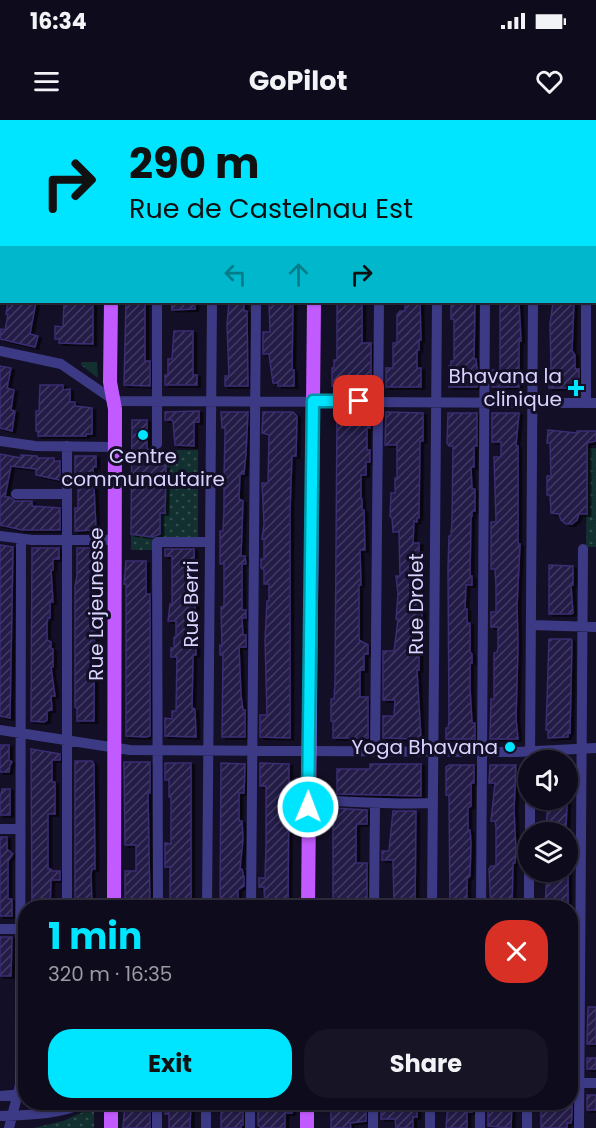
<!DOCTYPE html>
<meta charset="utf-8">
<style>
:root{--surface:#0e0b1c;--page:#171425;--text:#f1f3f6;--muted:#9b9ba3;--line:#2e2b3b;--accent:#00e5ff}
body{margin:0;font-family:Poppins,sans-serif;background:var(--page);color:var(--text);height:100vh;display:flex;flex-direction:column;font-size:22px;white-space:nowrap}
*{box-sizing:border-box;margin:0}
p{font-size:20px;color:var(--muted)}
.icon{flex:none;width:33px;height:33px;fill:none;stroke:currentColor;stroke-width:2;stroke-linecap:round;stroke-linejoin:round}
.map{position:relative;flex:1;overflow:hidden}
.sheet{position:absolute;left:18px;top:780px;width:560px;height:210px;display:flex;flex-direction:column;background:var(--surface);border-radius:24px;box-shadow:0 2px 4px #0004,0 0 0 2px var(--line)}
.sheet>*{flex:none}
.top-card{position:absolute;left:0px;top:0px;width:597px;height:183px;box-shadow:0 2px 4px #0004,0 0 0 2px var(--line);background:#00e5ff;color:#111;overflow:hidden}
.fabs{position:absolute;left:518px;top:630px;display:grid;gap:12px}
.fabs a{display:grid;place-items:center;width:60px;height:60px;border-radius:50%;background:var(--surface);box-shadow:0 2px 4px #0004,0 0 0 2px var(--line);font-size:30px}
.pin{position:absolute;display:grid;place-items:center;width:51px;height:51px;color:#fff;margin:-26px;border-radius:12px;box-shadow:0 3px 9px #0006}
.me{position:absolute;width:66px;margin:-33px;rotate:1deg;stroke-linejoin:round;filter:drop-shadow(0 0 4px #0008)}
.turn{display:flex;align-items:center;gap:21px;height:126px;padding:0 30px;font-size:27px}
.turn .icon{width:78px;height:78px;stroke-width:2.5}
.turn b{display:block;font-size:42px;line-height:51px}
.lanes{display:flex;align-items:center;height:57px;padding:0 30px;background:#0003;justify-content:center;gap:30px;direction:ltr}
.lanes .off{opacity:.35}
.round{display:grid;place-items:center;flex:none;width:63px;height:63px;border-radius:24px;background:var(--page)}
.head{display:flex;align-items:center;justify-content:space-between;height:102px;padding:0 30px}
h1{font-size:36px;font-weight:700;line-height:45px;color:var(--accent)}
.action{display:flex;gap:12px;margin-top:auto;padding:12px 30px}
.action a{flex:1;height:69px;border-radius:24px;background:var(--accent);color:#111;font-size:24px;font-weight:700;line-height:69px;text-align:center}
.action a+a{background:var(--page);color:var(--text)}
.status{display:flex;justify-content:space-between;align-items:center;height:42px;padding:0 30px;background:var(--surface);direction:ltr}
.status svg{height:16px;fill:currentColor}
header{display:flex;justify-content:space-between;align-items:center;height:78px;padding:0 30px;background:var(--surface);font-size:27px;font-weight:700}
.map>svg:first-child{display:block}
.grass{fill:url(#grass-tufts)}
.park{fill:url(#park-dots)}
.building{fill:url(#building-hatch);stroke:#3b2d73;stroke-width:1.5;filter:url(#shadow)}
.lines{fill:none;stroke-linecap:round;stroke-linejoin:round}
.minor{stroke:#3d3a85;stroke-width:10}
.major{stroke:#c25bff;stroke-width:14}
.route-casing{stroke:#0095a6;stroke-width:15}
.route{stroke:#00e5ff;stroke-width:10}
.poi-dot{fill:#00e5ff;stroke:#130f26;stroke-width:2}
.labels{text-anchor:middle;stroke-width:6;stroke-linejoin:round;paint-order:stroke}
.poi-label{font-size:20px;fill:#d9d4ff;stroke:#130f26;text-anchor:end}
.street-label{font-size:20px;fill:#d9d4ff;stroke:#130f26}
</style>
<div class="status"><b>16:34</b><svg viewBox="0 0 49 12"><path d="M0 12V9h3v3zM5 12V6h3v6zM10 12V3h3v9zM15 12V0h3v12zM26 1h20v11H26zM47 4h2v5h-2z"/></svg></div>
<header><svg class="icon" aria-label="menu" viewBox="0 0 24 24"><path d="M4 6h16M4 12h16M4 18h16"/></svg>GoPilot<svg class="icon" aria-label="heart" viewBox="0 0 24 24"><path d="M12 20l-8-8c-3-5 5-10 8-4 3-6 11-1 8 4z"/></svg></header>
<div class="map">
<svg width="596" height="1008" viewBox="0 0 596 1008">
<defs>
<pattern id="grass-tufts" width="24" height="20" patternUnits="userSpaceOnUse" patternTransform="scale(1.5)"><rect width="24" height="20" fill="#12302f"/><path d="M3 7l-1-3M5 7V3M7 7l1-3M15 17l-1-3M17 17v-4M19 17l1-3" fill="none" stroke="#344d4e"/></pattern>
<pattern id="park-dots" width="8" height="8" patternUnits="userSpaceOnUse" patternTransform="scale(1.5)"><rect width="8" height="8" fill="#12302f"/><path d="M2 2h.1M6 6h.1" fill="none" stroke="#344d4e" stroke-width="1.8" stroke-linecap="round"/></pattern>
<pattern id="building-hatch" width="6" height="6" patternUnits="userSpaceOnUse" patternTransform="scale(1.5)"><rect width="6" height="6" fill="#241b47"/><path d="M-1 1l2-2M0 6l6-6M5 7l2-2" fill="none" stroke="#433b63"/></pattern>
<filter id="shadow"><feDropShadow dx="3.5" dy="2" stdDeviation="0" flood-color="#0009"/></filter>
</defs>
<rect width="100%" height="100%" fill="#130f26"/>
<path class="grass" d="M 81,242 L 97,242 L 98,258 L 81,245 Z"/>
<path class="park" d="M 587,328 L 596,328 L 596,427 L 586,427 Z
M 160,330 L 198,330 L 198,418 L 154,418 L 153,430 L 131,430 L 131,414 L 150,417 L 160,413 L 160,393 L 165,393 L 166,346 L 160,346 Z
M 94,987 L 94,1008 L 33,1008 L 63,1001 Z"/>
<path class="building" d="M 8,182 L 36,182 L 30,214 L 38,216 L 35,227 L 0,219 L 1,209 L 5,210 L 8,195 L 6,194 Z
M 64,182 L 93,182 L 93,224 L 59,223 L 59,219 L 55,219 L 55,206 L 63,207 Z
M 126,182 L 145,182 L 145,241 L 150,241 L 150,266 L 124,265 Z
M 171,182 L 195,182 L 195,189 L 172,190 Z
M 229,182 L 244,182 L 244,191 L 247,191 L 248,266 L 225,266 L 225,256 L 229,256 L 227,205 Z
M 269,182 L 293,182 L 292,250 L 294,250 L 294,266 L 278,266 L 278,263 L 273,263 L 269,234 L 263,234 L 263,212 L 270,212 Z
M 337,182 L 362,182 L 362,223 L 371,223 L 371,266 L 332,266 L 332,248 L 334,248 L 334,240 L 337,240 Z
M 405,182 L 420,182 L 421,220 L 419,220 L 419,230 L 417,230 L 417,248 L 421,248 L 421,267 L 386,267 L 386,248 L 393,248 L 393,223 L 397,223 L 397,195 L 400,191 L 405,191 Z
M 454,182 L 475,182 L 474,239 L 476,239 L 477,249 L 477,267 L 449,267 L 449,246 L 451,246 L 451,241 L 454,241 L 454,199 L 451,199 L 451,184 L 454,184 Z
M 500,182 L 519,182 L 521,221 L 519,221 L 519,267 L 492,267 L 492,250 L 500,250 Z
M 553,182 L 574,182 L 572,231 L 575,235 L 575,249 L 579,249 L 579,268 L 549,268 L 549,249 L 551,249 L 550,204 Z
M 174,211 L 193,211 L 193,255 L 197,255 L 197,265 L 165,265 L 165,255 L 168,255 L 168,239 L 172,239 Z
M 0,246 L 11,248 L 7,268 L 14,270 L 11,290 L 15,291 L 12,311 L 0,308 Z
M 40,265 L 63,265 L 63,270 L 70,269 L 70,282 L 75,282 L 75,286 L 92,288 L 92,314 L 86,314 L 86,316 L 38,316 L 38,311 L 36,311 L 36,291 L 39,291 Z
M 199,291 L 199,302 L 194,302 L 194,326 L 175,325 L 173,302 L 172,300 L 165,300 L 165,292 Z
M 221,292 L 248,292 L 246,333 L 244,354 L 240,354 L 239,379 L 243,381 L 241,436 L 245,436 L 246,444 L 242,444 L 242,490 L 246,490 L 246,498 L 242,498 L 243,515 L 246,515 L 246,527 L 239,527 L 241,575 L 243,590 L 245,590 L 245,617 L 222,617 L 223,535 L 220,535 L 220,525 L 222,526 L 221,487 L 224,486 L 224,444 L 220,444 L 220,411 L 223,411 L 224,389 L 224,367 L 221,367 L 221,357 L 224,357 L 225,314 L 225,308 L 222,308 Z
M 263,292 L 293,292 L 297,296 L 296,336 L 292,336 L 290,390 L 290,618 L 260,617 L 260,595 L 267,595 L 265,520 L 267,481 L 269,481 L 269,464 L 264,464 L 264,450 L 261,448 L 261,439 L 264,439 L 264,419 L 262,419 L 264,404 L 262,363 L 268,363 L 269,315 L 262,313 Z
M 337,292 L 371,293 L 370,308 L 367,308 L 367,330 L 370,330 L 370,342 L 366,342 L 366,355 L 361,355 L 361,379 L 362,379 L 362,390 L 364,390 L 365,430 L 360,430 L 361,465 L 359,465 L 359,520 L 368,525 L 368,534 L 364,534 L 364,550 L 360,550 L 360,577 L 368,577 L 368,618 L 333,618 L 333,601 L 331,601 L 331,579 L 334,579 L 335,563 Z
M 386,292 L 423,293 L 423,321 L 420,321 L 419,398 L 417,398 L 417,402 L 414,401 L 413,423 L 419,423 L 419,426 L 420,478 L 422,491 L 422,506 L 420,506 L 419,510 L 419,550 L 417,550 L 421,619 L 383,618 L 383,596 L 394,596 L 395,580 L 383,580 L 383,531 L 394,531 L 398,499 L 396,499 L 398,474 L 396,456 L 400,456 L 399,412 L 393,412 L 392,398 L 390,396 L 391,373 L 395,373 L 395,358 L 397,358 L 397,325 L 385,325 Z
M 448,293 L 477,293 L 477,326 L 474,326 L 474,347 L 471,347 L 472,369 L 475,369 L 475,391 L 472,391 L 472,396 L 471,396 L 470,456 L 472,456 L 472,465 L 466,465 L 465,489 L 467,489 L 467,503 L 470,503 L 470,532 L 472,534 L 472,543 L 470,543 L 470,568 L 472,603 L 475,603 L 475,619 L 446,619 L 446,608 L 448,608 L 449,600 L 448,449 L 449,416 L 451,416 L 452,402 L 453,326 L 449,326 L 447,323 Z
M 492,293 L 519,293 L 516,326 L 518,326 L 518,424 L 520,424 L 517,486 L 518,525 L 516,599 L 518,619 L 490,619 L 491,579 L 494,579 L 494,533 L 497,532 L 498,528 L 498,507 L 491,507 L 491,492 L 496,492 L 496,466 L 495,449 L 491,449 L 491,402 L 496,402 L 494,337 L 501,337 L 501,322 L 492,322 Z
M 132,300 L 147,300 L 147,329 L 160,331 L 160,346 L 166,346 L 165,393 L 160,393 L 160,414 L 152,417 L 131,414 Z
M 548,310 L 577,313 L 577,311 L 596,311 L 596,321 L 587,323 L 587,394 L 579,394 L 577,400 L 572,404 L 566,404 L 561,400 L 559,394 L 551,393 L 550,375 L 547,375 L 547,356 L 551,356 L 550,323 L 547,323 Z
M 0,334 L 21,338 L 21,335 L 37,336 L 37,338 L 54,338 L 54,341 L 60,341 L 60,360 L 36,355 L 36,349 L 11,346 L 5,377 L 9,377 L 15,381 L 32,381 L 32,386 L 60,388 L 60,410 L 22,410 L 0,405 Z
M 75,336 L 96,336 L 96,347 L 93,347 L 96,408 L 93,410 L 75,411 L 75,388 L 78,388 L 78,359 L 75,360 Z
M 0,425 L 13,427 L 10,598 L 0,596 Z
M 32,428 L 59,428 L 59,439 L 53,439 L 53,450 L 51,450 L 53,482 L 50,482 L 50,498 L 48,498 L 47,504 L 47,520 L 51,522 L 51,529 L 53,529 L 53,547 L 51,547 L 55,576 L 51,576 L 52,590 L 47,591 L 47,600 L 44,602 L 31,601 Z
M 77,428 L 95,428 L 94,601 L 77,601 L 77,589 L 75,587 L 75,466 L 77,456 Z
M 165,429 L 194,429 L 196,535 L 193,535 L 192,588 L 195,589 L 196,617 L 165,616 L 165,598 L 172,599 L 172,591 L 176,591 L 177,537 L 171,537 L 171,528 L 174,528 L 174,517 L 176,517 L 176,501 L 168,501 L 170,484 L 172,484 L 172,436 L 165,436 Z
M 126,441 L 146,441 L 146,474 L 150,474 L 150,616 L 146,617 L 126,616 L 126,464 L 124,464 Z
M 549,445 L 573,446 L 573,465 L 571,465 L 573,493 L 571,494 L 549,494 Z
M 549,519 L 571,519 L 572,521 L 570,613 L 568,612 L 568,617 L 548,618 L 548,610 L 546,610 Z
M 0,625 L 9,625 L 9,640 L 12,642 L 10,645 L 9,652 L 0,652 Z
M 31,629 L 60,634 L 60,640 L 52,640 L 52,662 L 55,662 L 55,694 L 48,694 L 48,749 L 51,749 L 52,751 L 60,751 L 60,760 L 51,760 L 50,788 L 32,788 Z
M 75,641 L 92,641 L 94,644 L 95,749 L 92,749 L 91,754 L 92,788 L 75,788 Z
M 124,642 L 150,642 L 150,673 L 148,673 L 150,788 L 125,788 L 125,751 L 136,751 L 136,725 L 125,725 Z
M 165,643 L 191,643 L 191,788 L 170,788 L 170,747 L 165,747 L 165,723 L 171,724 L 171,677 L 169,677 L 169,660 L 165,660 Z
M 221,643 L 245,644 L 244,673 L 239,673 L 239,701 L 242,701 L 243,719 L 240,749 L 242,749 L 244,758 L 244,766 L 238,770 L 238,788 L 220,788 Z
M 260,643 L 289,644 L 288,788 L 265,788 L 264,767 L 259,767 L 259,758 L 265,758 L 266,726 L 266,666 L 260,666 Z
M 370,644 L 421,644 L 421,676 L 337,674 L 337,649 L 370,649 Z
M 449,645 L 474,645 L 474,663 L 471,663 L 471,686 L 468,688 L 468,710 L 470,710 L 471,723 L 470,756 L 467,759 L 467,786 L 462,786 L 462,788 L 450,788 L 449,675 L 446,675 L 446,647 Z
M 490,645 L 516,645 L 514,690 L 516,732 L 515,743 L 513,743 L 512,788 L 491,788 L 489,749 L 491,746 L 496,746 L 496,707 L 495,701 L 491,701 L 495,663 L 489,663 Z
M 2,669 L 10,669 L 10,695 L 0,695 L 0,678 Z
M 548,680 L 567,680 L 566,711 L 546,710 Z
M 333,688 L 367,690 L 367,704 L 357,704 L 356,708 L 356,743 L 367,743 L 367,788 L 333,788 Z
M 393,691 L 416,691 L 415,788 L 398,788 L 398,785 L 394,785 L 393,740 L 382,740 L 382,731 L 389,731 Z
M 0,717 L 7,717 L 7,729 L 13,734 L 8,741 L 8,779 L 12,779 L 12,796 L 0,796 Z
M 547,752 L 568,752 L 568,786 L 545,788 Z
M 0,817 L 12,817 L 11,856 L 0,856 Z
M 588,887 L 596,887 L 596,924 L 587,924 Z
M 587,938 L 596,938 L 596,949 L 587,949 Z
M 570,975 L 572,975 L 572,996 L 571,1003 L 567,1003 L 567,1008 L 541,1008 L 541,982 L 570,982 Z
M 587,975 L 596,975 L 596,990 L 587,990 Z
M 125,982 L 150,982 L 150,1008 L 123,1008 Z
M 165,982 L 191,982 L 190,1008 L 169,1008 L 169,994 L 165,994 Z
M 216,982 L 243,982 L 243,1005 L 241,1005 L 241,1008 L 221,1008 L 221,990 L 216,990 Z
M 258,982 L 292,982 L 292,993 L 285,993 L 285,1008 L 261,1008 L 258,1005 Z
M 331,982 L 366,982 L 366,1001 L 350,1003 L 351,1008 L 331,1008 Z
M 381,982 L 417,982 L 417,997 L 413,997 L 413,1008 L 396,1008 L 395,999 L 381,999 Z
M 448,982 L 472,982 L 472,992 L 467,992 L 467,1008 L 446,1008 Z
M 488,982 L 512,982 L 511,1008 L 488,1006 Z"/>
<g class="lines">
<path class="minor" d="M 213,0 L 213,2
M 24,2 L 25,0
M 257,2 L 257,0
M 381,2 L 382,0
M 456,2 L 457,0
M 485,2 L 485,0
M 538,2 L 538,0
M 0,126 L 2,118
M 157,182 L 157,324
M 0,231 L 61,244 L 115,281 L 596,283
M 586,283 L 586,182
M 0,321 L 35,326 L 115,327
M 67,326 L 67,788
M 16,374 L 67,374
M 0,416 L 32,420 L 115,420
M 531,505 L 596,507
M 0,610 L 130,630 L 517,632 L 596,628
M 375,631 L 379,182
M 530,640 L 533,182
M 308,680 C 350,681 391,685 433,683
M 0,709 L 20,709
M 530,712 L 530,680
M 158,788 L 157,422 L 210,422
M 207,788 L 212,182
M 251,788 L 256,182
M 374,788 L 375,684
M 432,788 L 437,182
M 481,788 L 485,182
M 529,788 L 529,752
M 0,809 L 20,809
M 570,962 L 596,963
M 0,976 L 24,974
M 0,996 C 31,995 58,995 87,982
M 9,1008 L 20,965 L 21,420
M 157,1008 L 157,982
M 206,1008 L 206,982
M 250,1008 L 250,982
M 373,1008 L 373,982
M 430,1008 L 430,982
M 480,1008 L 480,982
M 527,1008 L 527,982
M 579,1008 L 583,429"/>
<path class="major" d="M 111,2 L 111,0
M 315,2 L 315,0
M 111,182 L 110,262 L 115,289 L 114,788
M 308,788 L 314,182
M 111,1008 L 111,982
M 307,1008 L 307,982"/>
</g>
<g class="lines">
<defs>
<path id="route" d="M 308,687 L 313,281 L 359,281"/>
</defs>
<use href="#route" class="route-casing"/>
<use href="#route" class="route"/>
</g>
<g class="poi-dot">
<path d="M573 259h6v6h6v6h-6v6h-6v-6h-6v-6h6z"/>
<circle cx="143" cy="315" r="6"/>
<circle cx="510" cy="627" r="6"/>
</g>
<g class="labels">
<g class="poi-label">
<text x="562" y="263">Bhavana la<tspan x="562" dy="23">clinique</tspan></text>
<text x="143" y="343" text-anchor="middle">Centre<tspan x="143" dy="23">communautaire</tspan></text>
<text x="498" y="634">Yoga Bhavana</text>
</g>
<g class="street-label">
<text transform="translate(96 484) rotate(-90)" y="7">Rue Lajeunesse</text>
<text transform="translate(191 484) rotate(-90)" y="7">Rue Berri</text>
<text transform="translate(416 484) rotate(-90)" y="7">Rue Drolet</text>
</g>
</g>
</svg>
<div class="fabs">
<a><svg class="icon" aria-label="sound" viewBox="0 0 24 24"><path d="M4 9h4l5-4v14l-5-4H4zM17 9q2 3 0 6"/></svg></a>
<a><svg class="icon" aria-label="layers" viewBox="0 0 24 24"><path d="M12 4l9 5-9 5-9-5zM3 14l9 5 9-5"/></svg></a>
</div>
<div class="pin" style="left:359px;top:281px;background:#d93025"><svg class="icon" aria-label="arrive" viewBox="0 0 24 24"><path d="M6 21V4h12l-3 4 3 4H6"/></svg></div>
<svg class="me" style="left:308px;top:687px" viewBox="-20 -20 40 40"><circle r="17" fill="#00e5ff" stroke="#fff" stroke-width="3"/><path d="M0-11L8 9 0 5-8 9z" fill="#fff"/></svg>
<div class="top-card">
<div class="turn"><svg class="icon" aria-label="right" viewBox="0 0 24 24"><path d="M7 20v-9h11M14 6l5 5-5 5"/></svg><div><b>290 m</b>Rue de Castelnau Est</div></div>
<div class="lanes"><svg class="icon off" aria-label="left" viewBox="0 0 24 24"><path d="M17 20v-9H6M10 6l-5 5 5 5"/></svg><svg class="icon off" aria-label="ahead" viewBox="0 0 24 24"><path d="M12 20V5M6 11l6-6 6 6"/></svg><svg class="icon" aria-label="right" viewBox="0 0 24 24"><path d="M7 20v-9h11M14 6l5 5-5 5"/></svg></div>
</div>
<section class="sheet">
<div class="head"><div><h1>1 min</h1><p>320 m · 16:35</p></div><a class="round" style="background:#d93025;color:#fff"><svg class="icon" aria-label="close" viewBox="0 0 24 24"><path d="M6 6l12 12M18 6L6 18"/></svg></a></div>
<div class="action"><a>Exit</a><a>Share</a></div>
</section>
</div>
